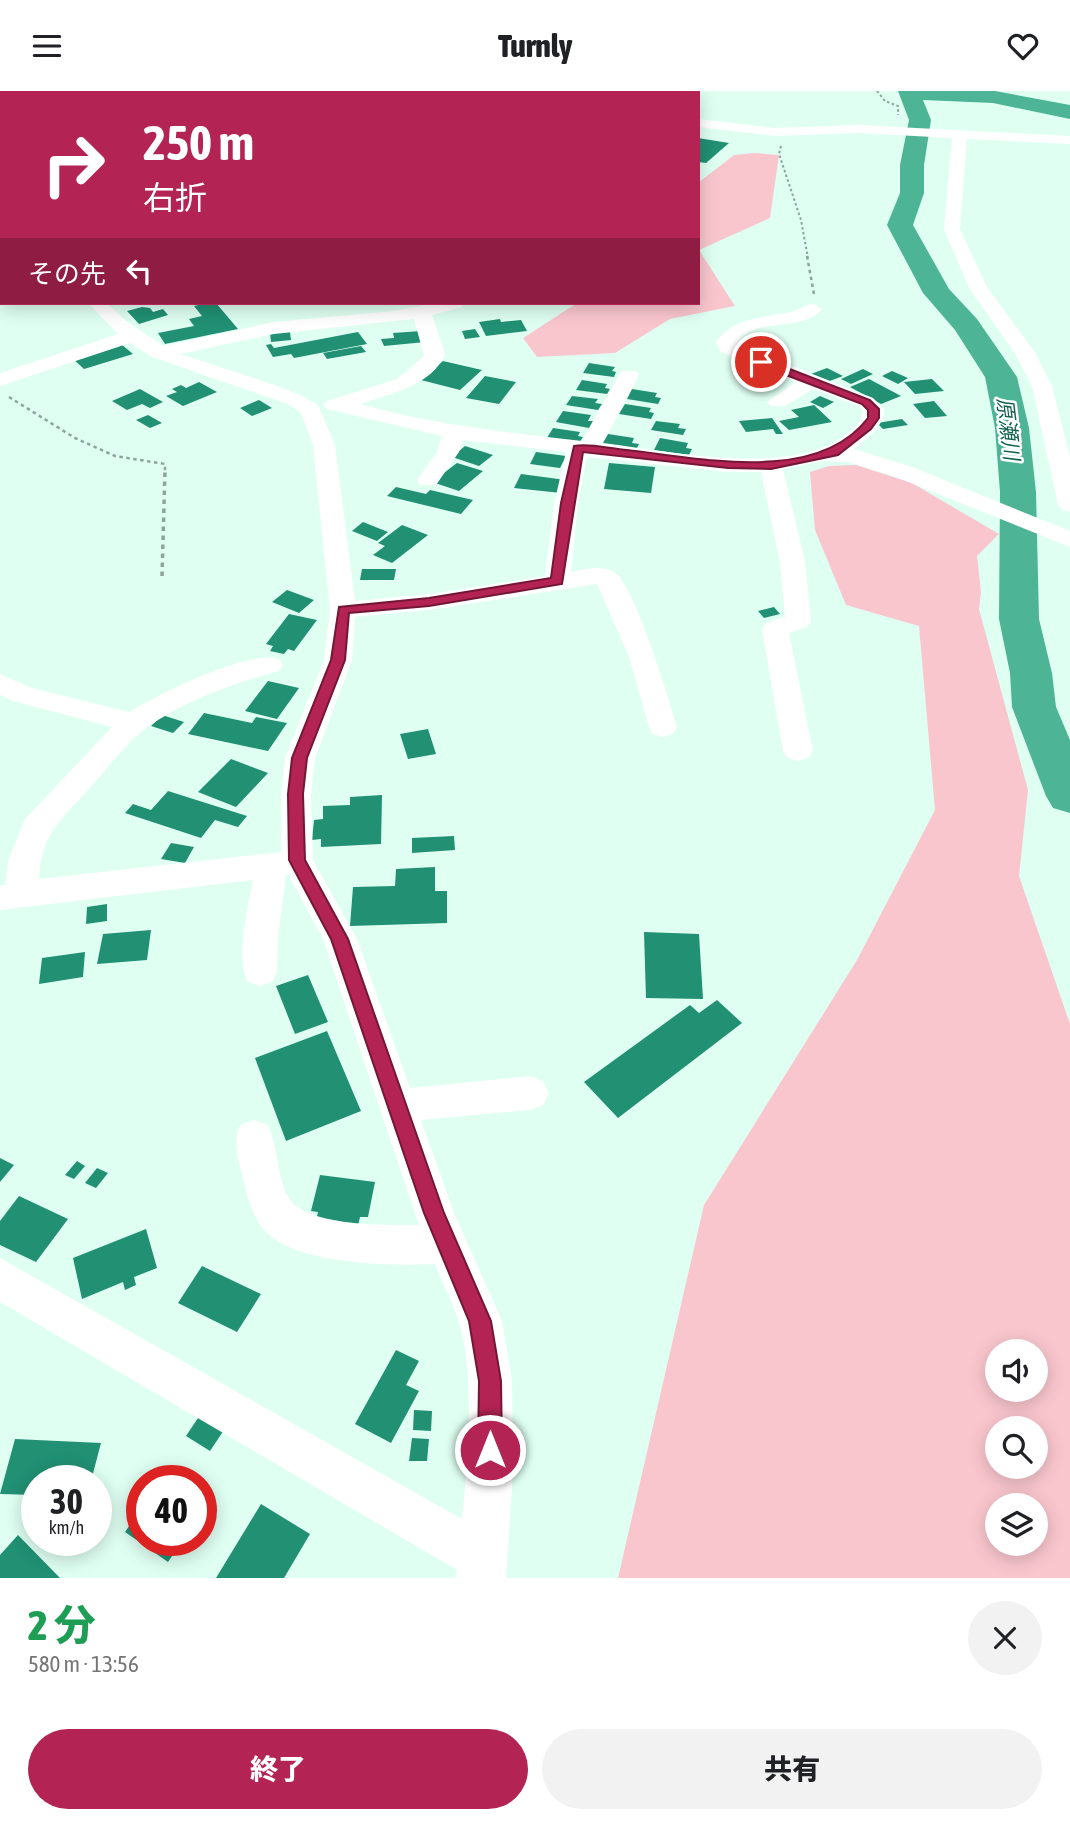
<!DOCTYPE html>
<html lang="ja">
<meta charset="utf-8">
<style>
:root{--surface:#fff;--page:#f2f2f2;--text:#202124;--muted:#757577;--accent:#b32353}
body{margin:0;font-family:"Asap Condensed","Noto Sans JP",sans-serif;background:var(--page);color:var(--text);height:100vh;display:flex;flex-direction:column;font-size:26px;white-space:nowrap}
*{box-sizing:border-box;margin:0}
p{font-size:23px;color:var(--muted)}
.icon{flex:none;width:38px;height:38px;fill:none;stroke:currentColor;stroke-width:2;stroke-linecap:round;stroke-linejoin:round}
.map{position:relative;height:1487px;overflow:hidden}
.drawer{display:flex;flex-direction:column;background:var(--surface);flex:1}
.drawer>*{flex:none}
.banner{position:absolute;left:0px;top:0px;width:700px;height:214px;box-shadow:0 4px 18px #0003;background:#b32353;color:#fff;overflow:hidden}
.buttons{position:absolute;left:985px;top:1248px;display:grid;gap:14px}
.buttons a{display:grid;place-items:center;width:63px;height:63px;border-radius:50%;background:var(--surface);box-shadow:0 4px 18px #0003;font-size:35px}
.speed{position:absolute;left:21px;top:1374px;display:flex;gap:14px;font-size:35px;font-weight:700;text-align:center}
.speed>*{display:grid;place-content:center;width:91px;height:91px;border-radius:50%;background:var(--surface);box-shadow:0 4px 18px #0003;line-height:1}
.speed small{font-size:18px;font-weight:400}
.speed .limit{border:10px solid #d22;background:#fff;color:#111}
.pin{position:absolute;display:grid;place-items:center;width:60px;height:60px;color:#fff;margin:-30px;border:4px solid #fff;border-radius:50%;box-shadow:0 2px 7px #0007}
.me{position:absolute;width:77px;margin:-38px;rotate:0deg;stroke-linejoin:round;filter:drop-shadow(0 0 5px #0008)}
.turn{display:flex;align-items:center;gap:24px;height:147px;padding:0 28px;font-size:32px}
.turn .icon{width:91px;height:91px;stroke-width:2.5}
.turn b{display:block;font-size:49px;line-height:60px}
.then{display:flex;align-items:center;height:66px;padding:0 28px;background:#0003;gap:14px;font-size:26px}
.round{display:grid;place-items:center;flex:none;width:74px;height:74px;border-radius:37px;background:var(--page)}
.headline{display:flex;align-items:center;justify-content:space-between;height:119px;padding:0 28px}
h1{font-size:42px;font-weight:800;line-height:52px;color:#1e9e55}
.action{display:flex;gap:14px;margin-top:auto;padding:14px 28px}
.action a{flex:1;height:80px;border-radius:42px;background:var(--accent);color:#fff;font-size:28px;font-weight:800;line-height:80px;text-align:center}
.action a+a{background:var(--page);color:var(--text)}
header{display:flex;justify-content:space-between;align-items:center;height:91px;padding:0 28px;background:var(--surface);font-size:32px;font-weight:800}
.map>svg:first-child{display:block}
.green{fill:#fac6ce;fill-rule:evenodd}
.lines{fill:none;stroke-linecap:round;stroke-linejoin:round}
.river{fill:#4eb496;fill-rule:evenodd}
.building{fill:#219073}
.path-far2{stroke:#8ca49b;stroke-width:2;stroke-dasharray:2.5 2.5;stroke-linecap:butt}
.path-far1{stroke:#8ca49b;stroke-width:2.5;stroke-dasharray:3.5 3.5;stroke-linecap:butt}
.path{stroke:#8ca49b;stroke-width:3.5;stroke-dasharray:4.5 4.5;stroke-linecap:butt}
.minor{fill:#fff;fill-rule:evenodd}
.route{fill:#b32353;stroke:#741736;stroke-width:2}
.labels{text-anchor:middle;stroke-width:5;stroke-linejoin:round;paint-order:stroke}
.far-water-label{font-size:21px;font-style:italic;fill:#12624e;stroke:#fff}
</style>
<header><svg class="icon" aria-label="menu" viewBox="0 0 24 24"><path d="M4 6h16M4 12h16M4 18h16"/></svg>Turnly<svg class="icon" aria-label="heart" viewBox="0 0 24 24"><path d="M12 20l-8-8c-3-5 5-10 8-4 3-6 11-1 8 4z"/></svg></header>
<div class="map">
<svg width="1070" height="1487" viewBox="0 0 1070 1487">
<rect width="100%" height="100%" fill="#dffff3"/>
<path class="green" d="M 754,62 L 779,64 L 770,127 L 699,159 L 735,215 L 670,228 L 615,262 L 537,266 L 523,247 L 577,212 L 698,212 L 698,92 L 734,64 Z
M 856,374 L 912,392 L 999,443 L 977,465 L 981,501 L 979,518 L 1028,699 L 1019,785 L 1070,933 L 1070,1487 L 618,1487 L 704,1114 L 857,869 L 935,719 L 919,535 L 846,514 L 815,439 L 810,381 L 829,375 ZM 998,1260 L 1036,1260 L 1036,1298 L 998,1298 ZM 998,1337 L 1036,1337 L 1036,1376 L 998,1376 ZM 998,1414 L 1036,1414 L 1036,1452 L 998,1452 Z"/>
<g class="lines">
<path class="river" d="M 898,0 L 995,0 L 1070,14 L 1070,28 L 993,12 L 923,9 L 931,29 L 924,74 L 924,102 L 913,134 L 949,198 L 977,228 L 1017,286 L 1029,337 L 1036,401 L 1039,528 L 1052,582 L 1056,616 L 1070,649 L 1070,722 L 1053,717 L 1046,705 L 1012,616 L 1010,582 L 999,528 L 1000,401 L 995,337 L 985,286 L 955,239 L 923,202 L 887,134 L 900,102 L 900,74 L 909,29 Z"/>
</g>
<path class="building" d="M 698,47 L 729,52 L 706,72 L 698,71 Z
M 207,212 L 216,212 L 238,238 L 165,253 L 158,242 L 194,235 L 189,228 L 202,225 L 194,215 Z
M 142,216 L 150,217 L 153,221 L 163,218 L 168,224 L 139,233 L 127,220 Z
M 500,228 L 501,231 L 521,229 L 527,240 L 486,245 L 479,231 Z
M 475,238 L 480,246 L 465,248 L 462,240 Z
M 421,240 L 425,251 L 384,255 L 381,248 L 394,247 L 393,242 Z
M 290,241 L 291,249 L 271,251 L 270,242 Z
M 358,241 L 367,253 L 294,267 L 291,263 L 273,266 L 266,254 L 271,253 L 274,257 Z
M 121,253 L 133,263 L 84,278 L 72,267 Z
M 361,255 L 366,261 L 327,268 L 323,262 Z
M 443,270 L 482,279 L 460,299 L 421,289 Z
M 589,272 L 615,276 L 612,280 L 616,281 L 614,286 L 583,282 Z
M 827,277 L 843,285 L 827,291 L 811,283 Z
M 863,278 L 873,283 L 851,293 L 841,288 Z
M 892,280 L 908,287 L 898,293 L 882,285 Z
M 485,285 L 516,291 L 499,313 L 466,307 Z
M 869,288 L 901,305 L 881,313 L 850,296 Z
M 932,288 L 944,300 L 915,303 L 904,291 Z
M 582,289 L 607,293 L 605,297 L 610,298 L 607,303 L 576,299 Z
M 199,291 L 217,301 L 183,315 L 166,305 L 177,301 L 172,298 L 181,294 L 186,297 Z
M 140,298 L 163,311 L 150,317 L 142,313 L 127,319 L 112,310 Z
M 632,298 L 657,302 L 655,306 L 661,307 L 658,313 L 627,308 Z
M 572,305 L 598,308 L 595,312 L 602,313 L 598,319 L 566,314 Z
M 820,305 L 834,311 L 823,317 L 810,311 Z
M 259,309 L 272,317 L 252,325 L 240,317 Z
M 934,310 L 947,325 L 925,327 L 913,313 Z
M 625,313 L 651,317 L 649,321 L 654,322 L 651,328 L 619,323 Z
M 814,314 L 832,331 L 789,339 L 779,330 L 799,326 L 791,319 Z
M 563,320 L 591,324 L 588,330 L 593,330 L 589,337 L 556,331 Z
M 148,324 L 162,332 L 150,337 L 136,329 Z
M 772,327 L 783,343 L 776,343 L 773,338 L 746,341 L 739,330 Z
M 902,328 L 908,334 L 883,338 L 877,332 Z
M 656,330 L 680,333 L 678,337 L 686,338 L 683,344 L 651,339 Z
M 553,337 L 580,341 L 578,345 L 583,346 L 579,352 L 547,347 Z
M 608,343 L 634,347 L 632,352 L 639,353 L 636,359 L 602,353 Z
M 660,347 L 688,352 L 686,357 L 692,358 L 689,364 L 654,359 Z
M 465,355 L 493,364 L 479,375 L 452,366 Z
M 536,361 L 566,365 L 560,377 L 530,373 Z
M 457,372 L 483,380 L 459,400 L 432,391 Z
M 609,372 L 655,376 L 651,402 L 604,398 Z
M 521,383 L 566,389 L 561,402 L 514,397 Z
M 396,396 L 426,403 L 430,399 L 473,409 L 461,423 L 387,405 Z
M 363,431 L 388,441 L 377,450 L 352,440 Z
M 402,434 L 428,444 L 392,472 L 373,464 L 385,455 L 378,452 Z
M 362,478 L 396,478 L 394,489 L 360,489 Z
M 287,499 L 314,509 L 299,522 L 272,511 Z
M 774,516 L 780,523 L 764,527 L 758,520 Z
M 289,523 L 317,529 L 294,560 L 288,558 L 284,563 L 270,560 L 273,555 L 266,553 Z
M 268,590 L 299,597 L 277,628 L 245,620 Z
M 204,622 L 252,632 L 256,626 L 287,632 L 268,660 L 188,643 Z
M 162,624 L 184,631 L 173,642 L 151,635 Z
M 428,638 L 436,663 L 408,668 L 400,643 Z
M 231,668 L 268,682 L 236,716 L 198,701 Z
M 168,700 L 247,725 L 238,736 L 215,729 L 201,747 L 125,722 L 133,713 L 151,719 Z
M 382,704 L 381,753 L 321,756 L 321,748 L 312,749 L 314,729 L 323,728 L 323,715 L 350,714 L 350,706 Z
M 454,745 L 455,759 L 412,762 L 412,747 Z
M 171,752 L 194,756 L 185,772 L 161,768 Z
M 435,776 L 435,800 L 447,800 L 447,832 L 350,835 L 353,796 L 395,795 L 396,778 Z
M 107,813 L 107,830 L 86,833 L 87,816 Z
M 151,839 L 147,869 L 97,873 L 103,843 Z
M 644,841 L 699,843 L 703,908 L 646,907 Z
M 85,861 L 83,886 L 39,893 L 42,867 Z
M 308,884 L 328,931 L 295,943 L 276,895 Z
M 717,909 L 742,932 L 618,1027 L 584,991 L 690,914 L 699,922 Z
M 327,940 L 361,1020 L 286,1050 L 255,967 Z
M 0,1067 L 14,1074 L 0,1091 Z
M 77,1070 L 85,1075 L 74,1088 L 65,1084 Z
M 97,1077 L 108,1082 L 96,1097 L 85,1092 Z
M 320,1084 L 375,1091 L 368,1126 L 360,1126 L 357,1139 L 315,1134 L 318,1121 L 311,1120 Z
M 19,1105 L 68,1128 L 36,1171 L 0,1154 L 0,1130 Z
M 146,1138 L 157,1177 L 134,1186 L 136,1194 L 125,1199 L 123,1191 L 82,1208 L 73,1167 Z
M 202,1175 L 261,1203 L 237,1241 L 178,1212 Z
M 396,1259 L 419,1270 L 406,1294 L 419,1300 L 391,1352 L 355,1333 Z
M 414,1319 L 432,1320 L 431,1340 L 413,1339 Z
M 202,1321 L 226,1336 L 210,1360 L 186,1345 Z
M 412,1347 L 429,1348 L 427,1370 L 409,1370 Z
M 15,1348 L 101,1352 L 91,1390 L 37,1390 L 37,1404 L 0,1403 Z
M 261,1413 L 310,1443 L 284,1487 L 216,1487 Z
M 142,1416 L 142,1449 L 183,1449 L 168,1471 L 125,1441 Z
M 18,1444 L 60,1487 L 0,1487 L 0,1464 Z"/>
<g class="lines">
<path class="path-far2" d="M 877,0 L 885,10 L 898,15 L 898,24
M 781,55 L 779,63 L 801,129 L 808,167"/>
<path class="path-far1" d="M 807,165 L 814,203
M 9,306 L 75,347 L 115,365 L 165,373 L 165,381"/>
<path class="path" d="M 162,485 L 165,379"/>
<path class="minor" d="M 169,0 L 183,0 L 167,2 Z
M 300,0 L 352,0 L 298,2 Z
M 570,0 L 584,0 L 585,2 L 571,2 Z
M 0,4 L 2,4 L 2,16 L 0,16 Z
M 698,28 L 775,37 L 858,34 L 1070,45 L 1070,53 L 967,48 L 960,138 L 987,196 L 1034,260 L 1052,295 L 1070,366 L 1070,421 L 1062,419 L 1058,414 L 1032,295 L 1014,261 L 969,197 L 944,138 L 952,47 L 858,42 L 775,45 L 698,36 Z
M 0,97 L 2,97 L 2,107 L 0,107 Z
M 88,212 L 107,212 L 125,229 L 163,255 L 274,231 L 394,220 L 436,212 L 464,212 L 462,216 L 432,224 L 445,263 C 432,295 389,303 360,313 C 433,334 507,341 582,350 L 619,284 L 622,280 L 636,280 L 639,284 L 603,352 C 669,360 788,386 844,345 C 853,338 861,332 863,320 L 859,315 L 813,298 L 785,315 L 771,315 L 767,311 L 796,291 L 721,261 L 716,251 C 733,227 760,227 787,222 C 796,220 804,215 813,212 L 822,218 C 803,242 750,225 737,253 L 873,307 L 885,319 C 882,337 868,348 854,358 L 912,376 L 1070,440 L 1070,456 L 896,386 L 848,371 L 824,370 L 783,378 L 805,471 L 811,530 L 807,536 L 789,542 L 813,660 L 808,667 L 798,670 L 788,667 L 783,660 L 762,538 L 766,532 L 785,526 L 780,471 L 761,381 L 728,381 L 587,366 L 578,413 L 571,481 C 583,479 602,473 614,481 C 635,494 669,609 677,636 L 673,643 L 663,646 L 653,643 L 649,636 L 629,566 L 597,493 L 429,519 L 355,526 L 352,569 L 315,667 L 311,703 L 313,769 L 357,848 L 410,997 L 530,985 L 543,990 L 549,1002 L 543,1014 L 530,1019 L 421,1029 L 454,1122 L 502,1230 L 512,1290 L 513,1382 L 506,1487 L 456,1487 L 457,1479 L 0,1211 L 0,1167 L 462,1428 C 468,1369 476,1284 458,1228 C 452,1210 442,1192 435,1173 C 392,1175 302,1174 268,1143 C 254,1130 248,1109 244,1091 C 239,1071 232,1052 240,1034 L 254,1029 L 268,1034 C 278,1055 277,1088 289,1107 C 307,1136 387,1134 419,1134 L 323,848 L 288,783 L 286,784 L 278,845 L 277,881 L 272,891 L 260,895 L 248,891 C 235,866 248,817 253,789 L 0,819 L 0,795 L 5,794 L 8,770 L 25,728 L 112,636 L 13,610 L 0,604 L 0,583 L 32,597 L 129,621 C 159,603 246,559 279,568 L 283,574 L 279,580 C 234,592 183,610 145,638 C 125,653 107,678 90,697 C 60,730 42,741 39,788 L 281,761 L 281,703 L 285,667 L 324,569 L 330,519 L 313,354 L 301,322 L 288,313 L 152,266 L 130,252 L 0,295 L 0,282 L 118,243 ZM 414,228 L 424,265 L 397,288 L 327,310 L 323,314 L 327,318 L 442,345 L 437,361 L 417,389 L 420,394 L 436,394 L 459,361 L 463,349 L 566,361 L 554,413 L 545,485 L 429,503 L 355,510 L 335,354 L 318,314 L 302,305 L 275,294 L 180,263 L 274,243 Z"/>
</g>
<path class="route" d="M 757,268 L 764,268 L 870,309 L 879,318 L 879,327 L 871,338 L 838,364 L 771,378 L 728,377 L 583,361 L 562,493 L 429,515 L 349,522 L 345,569 L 307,667 L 303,703 L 305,769 L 348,848 L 444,1122 L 491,1230 L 501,1290 L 502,1359 L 498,1367 L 490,1371 L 482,1367 L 478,1359 L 479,1290 L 469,1230 L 424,1122 L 331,848 L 289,769 L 288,703 L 292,667 L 331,569 L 339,516 L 429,507 L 551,487 L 561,412 L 574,355 C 590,352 611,358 627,359 C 700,367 817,394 868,327 L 868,319 L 862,313 L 757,273 Z"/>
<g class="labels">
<g class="far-water-label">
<text transform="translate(1008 338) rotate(83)" y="7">原瀬川</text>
</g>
</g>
</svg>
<div class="buttons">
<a><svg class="icon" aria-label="sound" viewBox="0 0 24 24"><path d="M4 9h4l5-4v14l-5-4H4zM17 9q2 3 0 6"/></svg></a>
<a><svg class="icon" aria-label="search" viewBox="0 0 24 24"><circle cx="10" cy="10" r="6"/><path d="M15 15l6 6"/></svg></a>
<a><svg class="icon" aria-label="layers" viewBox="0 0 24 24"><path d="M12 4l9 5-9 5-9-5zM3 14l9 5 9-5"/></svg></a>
</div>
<div class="speed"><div>30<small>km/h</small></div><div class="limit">40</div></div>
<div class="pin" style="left:761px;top:271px;background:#d93025"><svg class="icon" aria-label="arrive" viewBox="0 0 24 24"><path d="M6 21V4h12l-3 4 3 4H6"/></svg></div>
<svg class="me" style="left:490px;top:1359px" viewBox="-20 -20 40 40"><circle r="17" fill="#b32353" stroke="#fff" stroke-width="3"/><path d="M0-11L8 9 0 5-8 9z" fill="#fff"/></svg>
<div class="banner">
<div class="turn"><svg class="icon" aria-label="right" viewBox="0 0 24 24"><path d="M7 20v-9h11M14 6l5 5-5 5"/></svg><div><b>250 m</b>右折</div></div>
<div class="then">その先<svg class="icon" aria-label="left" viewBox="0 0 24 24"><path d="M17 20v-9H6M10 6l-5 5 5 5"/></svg></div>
</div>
</div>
<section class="drawer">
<div class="headline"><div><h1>2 分</h1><p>580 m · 13:56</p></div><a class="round"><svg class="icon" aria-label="close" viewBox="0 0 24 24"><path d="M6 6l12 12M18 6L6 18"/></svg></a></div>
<div class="action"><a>終了</a><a>共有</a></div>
</section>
